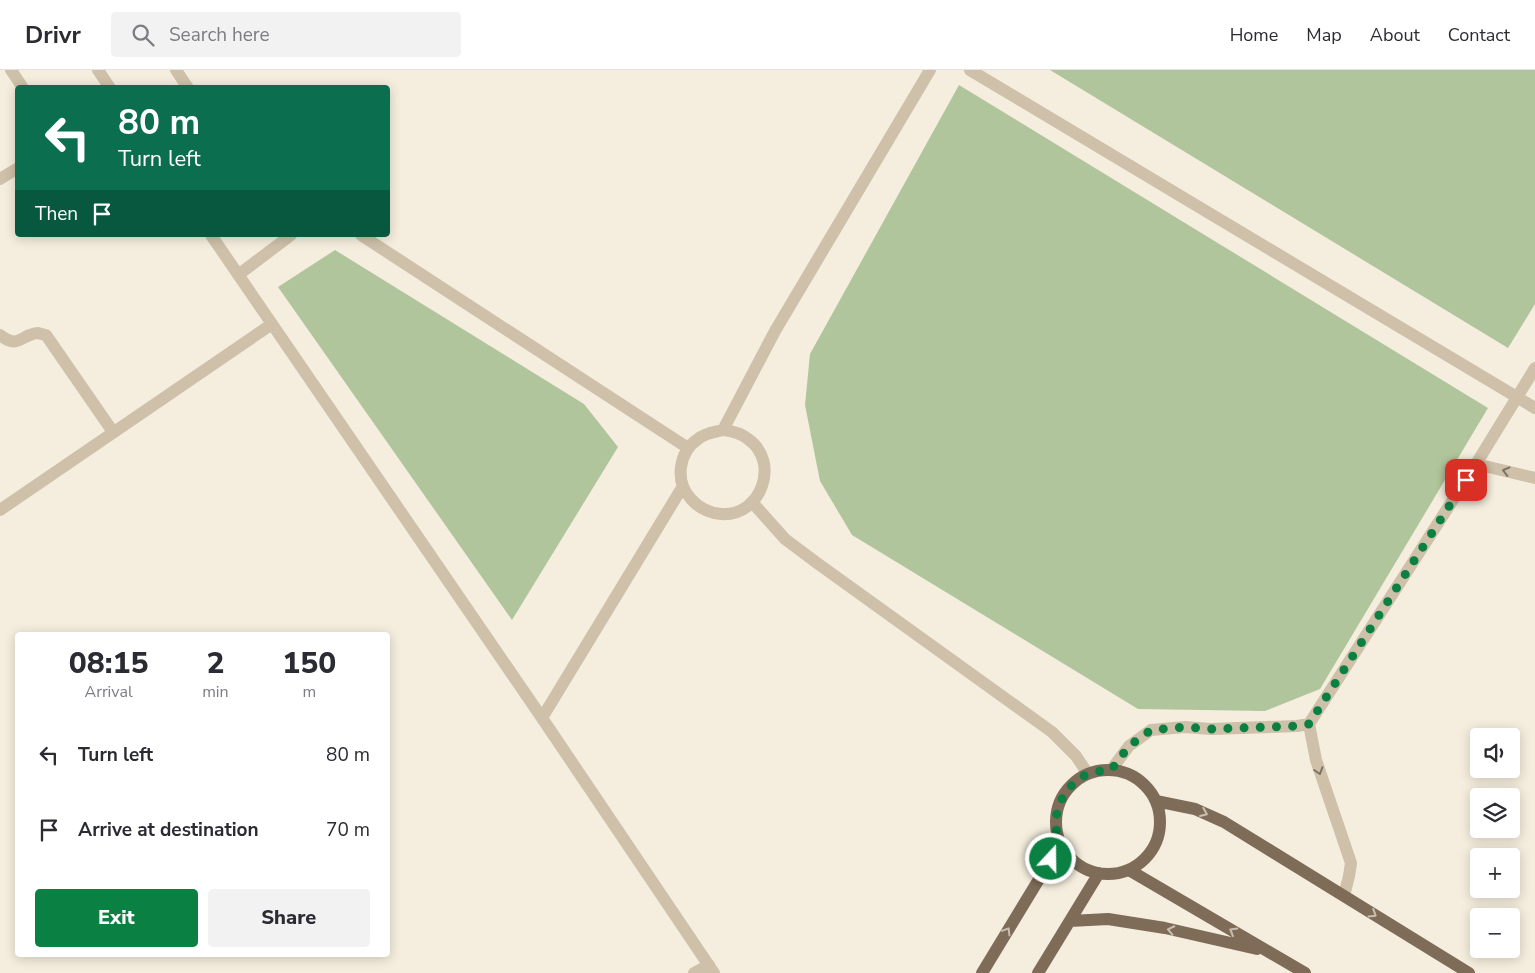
<!DOCTYPE html>
<meta charset="utf-8">
<style>
:root{--surface:#fff;--page:#f2f2f3;--text:#2b2b33;--muted:#7c7c81;--line:#e1e1e2;--accent:#0b8043}
body{margin:0;font-family:"Nunito Sans",sans-serif;background:var(--page);color:var(--text);height:100vh;display:flex;flex-direction:column;font-size:19px;white-space:nowrap}
*{box-sizing:border-box;margin:0}
p{font-size:16px;color:var(--muted)}
.icon{flex:none;width:28px;height:28px;fill:none;stroke:currentColor;stroke-width:2;stroke-linecap:round;stroke-linejoin:round}
.map{position:relative;flex:1;overflow:hidden}
.sheet{position:absolute;left:15px;top:562px;width:375px;height:325px;display:flex;flex-direction:column;background:var(--surface);border-radius:5px;box-shadow:0 2px 12px #0003}
.sheet>*{flex:none}
.banner{position:absolute;left:15px;top:15px;width:375px;height:152px;border-radius:5px;box-shadow:0 2px 12px #0003;background:#0b6e4f;color:#fff;overflow:hidden}
.tools{position:absolute;left:1470px;top:658px;display:grid;gap:10px}
.tools a{display:grid;place-items:center;width:50px;height:50px;border-radius:5px;background:var(--surface);box-shadow:0 2px 12px #0003;font-size:25px}
.pin{position:absolute;display:grid;place-items:center;width:42px;height:42px;color:#fff;margin:-21px;border-radius:10px;box-shadow:0 2px 8px #0006}
.me{position:absolute;width:55px;margin:-28px;rotate:21deg;stroke-linejoin:round;filter:drop-shadow(0 0 4px #0008)}
.turn{display:flex;align-items:center;gap:18px;height:105px;padding:0 20px;font-size:22px}
.turn .icon{width:65px;height:65px;stroke-width:2.5}
.turn b{display:block;font-size:35px;line-height:42px}
.then{display:flex;align-items:center;height:48px;padding:0 20px;background:#0003;gap:10px;font-size:19px}
.eta{display:flex;justify-content:space-evenly;align-items:center;height:85px;text-align:center}
.eta b{font-size:30px;font-weight:800;line-height:35px}
.primary-button{display:flex;gap:10px;margin-top:auto;padding:10px 20px}
.primary-button a{flex:1;height:58px;border-radius:5px;background:var(--accent);color:#fff;font-size:20px;font-weight:800;line-height:58px;text-align:center}
.primary-button a+a{background:var(--page);color:var(--text)}
ul{padding:0;list-style:none}
li{display:flex;align-items:center;gap:15px;height:75px;padding:0 20px}
li div{flex:1}
li b{display:block;font-size:19px}
li em{font-style:normal}
header{display:flex;align-items:center;gap:30px;box-sizing:border-box;height:70px;padding:0 25px;background:var(--surface);border-bottom:1px solid var(--line)}
header strong{font-size:24px}
nav{display:flex;gap:28px;margin-inline-start:auto;font-size:18px}
.search{width:350px;height:45px;background:var(--page);display:flex;align-items:center;gap:12px;box-sizing:border-box;padding:0 18px;border-radius:5px;color:var(--muted);font-size:19px}
.map>svg:first-child{display:block}
.green{fill:#b1c59c}
.lines{fill:none;stroke-linecap:round;stroke-linejoin:round}
.minor{stroke:#cec0a9;stroke-width:12}
.major{stroke:#7e6c59;stroke-width:12}
.oneway{stroke:#7d7263}
.oneway2{stroke:#c9bfb1}
.route{stroke:#0b8043;stroke-width:9;stroke-dasharray:0 16.2}
</style>
<header>
<strong>Drivr</strong>
<div class="search"><svg class="icon" aria-label="search" viewBox="0 0 24 24"><circle cx="10" cy="10" r="6"/><path d="M15 15l6 6"/></svg>Search here</div>
<nav><a>Home</a><a>Map</a><a>About</a><a>Contact</a></nav>
</header>
<div class="map">
<svg width="1535" height="903" viewBox="0 0 1535 903">
<rect width="100%" height="100%" fill="#f5eede"/>
<path class="green" d="M 1050,0 L 1535,0 L 1535,234 L 1508,278 Z
M 959,15 L 1488,338 L 1320,619 L 1265,641 L 1138,639 L 852,465 L 820,411 L 805,335 L 810,284 Z
M 335,180 L 584,334 L 618,377 L 512,550 L 278,217 Z"/>
<g class="lines">
<path class="minor" d="M 11,0 L 23,18
M 98,0 L 110,18
M 176,0 L 188,18
M 970,0 L 1535,338
M 0,109 L 18,98
M 211,165 L 542,648 L 714,903
M 361,165 L 688,378
M 238,205 L 291,165
M 0,265 C 19,280 21,264 38,263 C 38,263 45,265 46,265 L 113,362
M 723,360 C 732,361 741,363 748,369 C 781,392 761,447 721,444 C 709,443 699,438 691,429 C 674,411 679,382 698,369 C 705,363 715,362 723,360 L 775,261 L 930,0
M 1476,394 L 1535,408
M 752,432 L 785,469 L 817,493 L 1052,662 L 1076,686 L 1088,704
M 0,440 L 272,254
M 542,648 L 683,416
M 1111,700 L 1129,676 L 1151,660 L 1185,657 L 1211,659 L 1297,656 L 1309,654
M 1344,826 L 1349,806 L 1351,793 L 1316,690 L 1309,654 L 1476,394 L 1535,298
M 694,903 L 709,895"/>
<path class="major" d="M1056 752a52 52 0 1 1 104 0a52 52 0 1 1-104 0Z
M 1156,731 L 1195,739 L 1224,752 L 1469,903
M 1129,800 L 1305,903
M 1070,851 L 1108,849 L 1165,858 L 1257,879
M 982,903 L 1061,773
M 1038,903 L 1099,803"/>
</g>
<defs><path id="oneway-chevron" d="M-2-3.5L2.5 0L-2 3.5" fill="none" stroke-width="1.6" stroke-linecap="round" stroke-linejoin="round" transform="scale(1.25)"/></defs>
<g class="oneway">
<use href="#oneway-chevron" transform="translate(1506 401) rotate(-166)"/>
<use href="#oneway-chevron" transform="translate(1319 701) rotate(72)"/>
</g>
<g class="oneway2">
<use href="#oneway-chevron" transform="translate(1204 743) rotate(23)"/>
<use href="#oneway-chevron" transform="translate(1373 844) rotate(32)"/>
<use href="#oneway-chevron" transform="translate(1171 860) rotate(-168)"/>
<use href="#oneway-chevron" transform="translate(1007 861) rotate(-59)"/>
<use href="#oneway-chevron" transform="translate(1233 861) rotate(-150)"/>
</g>
<g class="lines">
<path class="route" d="M 1051,789 L 1061,773 C 1059,768 1057,763 1056,758 C 1054,736 1068,712 1088,704 C 1096,701 1104,701 1111,700 L 1129,676 L 1151,660 L 1185,657 L 1211,659 L 1297,656 L 1309,654 L 1466,410"/>
</g>
</svg>
<div class="tools">
<a><svg class="icon" aria-label="sound" viewBox="0 0 24 24"><path d="M4 9h4l5-4v14l-5-4H4zM17 9q2 3 0 6"/></svg></a>
<a><svg class="icon" aria-label="layers" viewBox="0 0 24 24"><path d="M12 4l9 5-9 5-9-5zM3 14l9 5 9-5"/></svg></a>
<a>+</a>
<a>−</a>
</div>
<div class="pin" style="left:1466px;top:410px;background:#d93025"><svg class="icon" aria-label="arrive" viewBox="0 0 24 24"><path d="M6 21V4h12l-3 4 3 4H6"/></svg></div>
<svg class="me" style="left:1051px;top:789px" viewBox="-20 -20 40 40"><circle r="17" fill="#0b8043" stroke="#fff" stroke-width="3"/><path d="M0-11L8 9 0 5-8 9z" fill="#fff"/></svg>
<div class="banner">
<div class="turn"><svg class="icon" aria-label="left" viewBox="0 0 24 24"><path d="M17 20v-9H6M10 6l-5 5 5 5"/></svg><div><b>80 m</b>Turn left</div></div>
<div class="then">Then<svg class="icon" aria-label="arrive" viewBox="0 0 24 24"><path d="M6 21V4h12l-3 4 3 4H6"/></svg></div>
</div>
<section class="sheet">
<div class="eta">
<div><b>08:15</b><p>Arrival</p></div>
<div><b>2</b><p>min</p></div>
<div><b>150</b><p>m</p></div>
</div>
<ul>
<li><svg class="icon" aria-label="left" viewBox="0 0 24 24"><path d="M17 20v-9H6M10 6l-5 5 5 5"/></svg><div><b>Turn left</b></div><em>80 m</em></li>
<li><svg class="icon" aria-label="arrive" viewBox="0 0 24 24"><path d="M6 21V4h12l-3 4 3 4H6"/></svg><div><b>Arrive at destination</b></div><em>70 m</em></li>
</ul>
<div class="primary-button"><a>Exit</a><a>Share</a></div>
</section>
</div>
